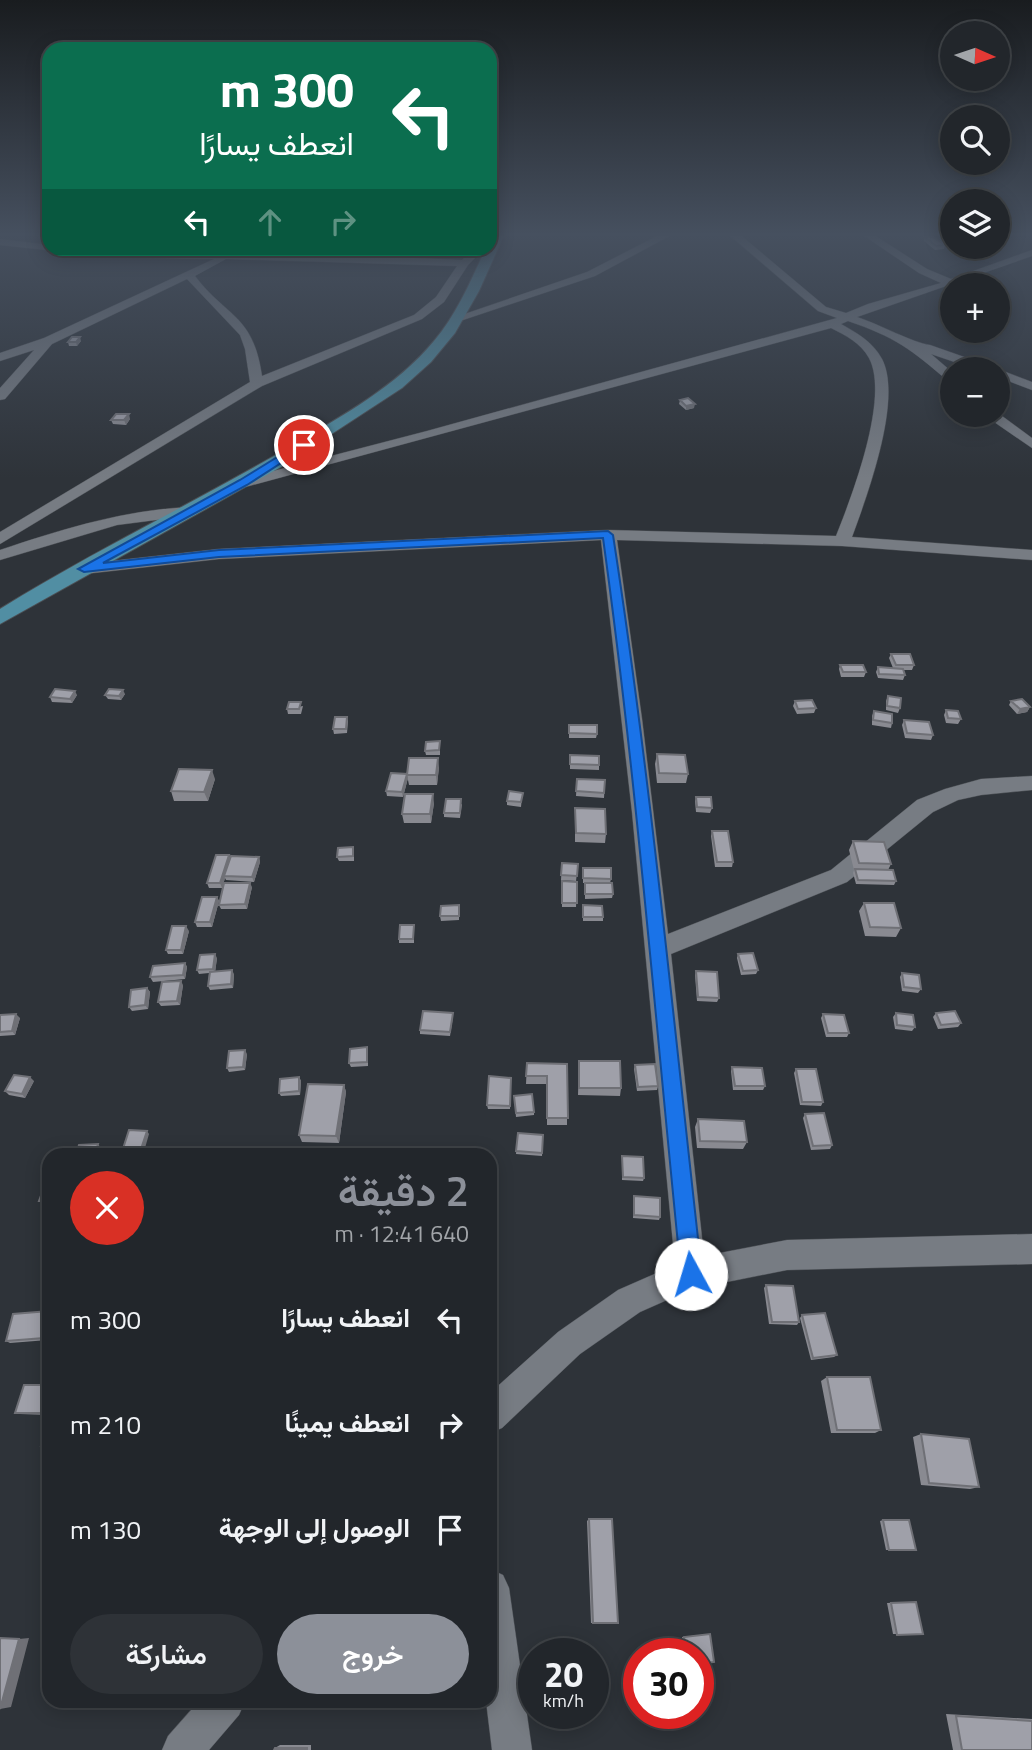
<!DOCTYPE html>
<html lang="ar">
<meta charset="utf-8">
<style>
:root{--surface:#22262b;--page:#2e3237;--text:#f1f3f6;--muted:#a2a5a9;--line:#3f4347;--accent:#8c9099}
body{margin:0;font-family:"Titillium Web",Vazirmatn,sans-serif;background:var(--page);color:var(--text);direction:rtl;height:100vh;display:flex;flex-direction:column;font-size:26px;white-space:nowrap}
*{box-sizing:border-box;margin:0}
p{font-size:23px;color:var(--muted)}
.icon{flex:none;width:38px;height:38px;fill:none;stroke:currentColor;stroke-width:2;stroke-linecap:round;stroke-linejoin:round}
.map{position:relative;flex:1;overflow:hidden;direction:ltr}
.side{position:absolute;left:42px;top:1148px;width:455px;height:560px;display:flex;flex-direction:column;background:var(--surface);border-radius:21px;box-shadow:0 4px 18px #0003,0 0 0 2px var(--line);direction:rtl}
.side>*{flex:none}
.banner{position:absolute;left:42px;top:42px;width:455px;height:214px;border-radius:21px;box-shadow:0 4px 18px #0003,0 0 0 2px var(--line);direction:rtl;background:#0b6e4f;color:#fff;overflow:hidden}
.needle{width:46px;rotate:93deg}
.fabs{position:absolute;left:940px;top:21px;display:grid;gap:14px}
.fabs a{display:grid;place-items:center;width:70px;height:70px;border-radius:50%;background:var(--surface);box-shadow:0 4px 18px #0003,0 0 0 2px var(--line);font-size:35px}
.speed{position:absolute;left:518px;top:1638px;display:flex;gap:14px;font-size:35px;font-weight:700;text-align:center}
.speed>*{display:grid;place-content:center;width:91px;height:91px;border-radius:50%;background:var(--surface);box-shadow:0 4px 18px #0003,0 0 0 2px var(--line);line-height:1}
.speed small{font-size:18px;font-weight:400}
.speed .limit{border:10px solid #d22;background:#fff;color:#111}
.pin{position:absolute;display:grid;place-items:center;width:60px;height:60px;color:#fff;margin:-30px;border:4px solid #fff;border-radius:50%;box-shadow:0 2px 7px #0007}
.me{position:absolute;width:77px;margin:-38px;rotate:354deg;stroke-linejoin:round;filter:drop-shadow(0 0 5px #0008)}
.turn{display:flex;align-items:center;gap:24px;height:147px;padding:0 28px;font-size:32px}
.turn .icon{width:91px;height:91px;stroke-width:2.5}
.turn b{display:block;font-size:49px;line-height:60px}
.lanes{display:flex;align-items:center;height:66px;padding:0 28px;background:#0003;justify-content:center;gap:35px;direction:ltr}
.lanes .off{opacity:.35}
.round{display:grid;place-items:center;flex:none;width:74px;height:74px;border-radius:37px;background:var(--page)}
.summary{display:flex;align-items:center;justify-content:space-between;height:119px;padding:0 28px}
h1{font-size:42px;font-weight:600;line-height:52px;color:var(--accent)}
.action{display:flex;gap:14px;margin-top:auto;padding:14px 28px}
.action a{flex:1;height:80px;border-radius:42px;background:var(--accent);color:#fff;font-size:28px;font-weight:600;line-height:80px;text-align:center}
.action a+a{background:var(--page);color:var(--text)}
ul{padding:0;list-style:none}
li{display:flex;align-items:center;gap:21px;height:105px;padding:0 28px}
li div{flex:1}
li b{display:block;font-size:26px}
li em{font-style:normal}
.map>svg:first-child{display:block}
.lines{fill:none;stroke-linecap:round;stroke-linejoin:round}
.minor-casing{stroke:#4c5055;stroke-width:1}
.major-casing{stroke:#4c5055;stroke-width:2}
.minor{fill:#777c83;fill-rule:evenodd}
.major{fill:#518ea3;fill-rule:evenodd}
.wall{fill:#898a91}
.shaded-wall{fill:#6f7076}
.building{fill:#9fa0a9;stroke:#6f7076;stroke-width:2}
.route{fill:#1a73e8;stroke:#114b97;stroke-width:2}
</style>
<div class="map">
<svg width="1032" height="1750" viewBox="0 0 1032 1750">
<rect width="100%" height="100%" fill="#2e3339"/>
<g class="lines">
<defs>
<path id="minor" d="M 663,233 L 675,233 L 595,276 L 460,321 L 450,319 L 587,272 Z
M 727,233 L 738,233 L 826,307 L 846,313 L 868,304 L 941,283 L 919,273 L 860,233 L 871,233 L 927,269 L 951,279 L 1032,250 L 1032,256 L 857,317 C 879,324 913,343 930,345 L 990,366 L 992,369 L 975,369 L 931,354 L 952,372 L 952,382 L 948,381 C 911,349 895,337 848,321 L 841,324 C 857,333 873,342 882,359 C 903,399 867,496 852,537 L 1032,550 L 1032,560 L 842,546 L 617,540 L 642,719 L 668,934 L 831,870 L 917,800 L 945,789 L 981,779 L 1032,776 L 1032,790 L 981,795 L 958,800 L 933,812 L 847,882 L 671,954 L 704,1256 L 787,1240 L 1032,1234 L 1032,1264 L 787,1270 L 692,1289 L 640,1312 L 580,1354 L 502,1428 L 490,1433 L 490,1393 L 558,1332 L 618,1290 L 675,1265 L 632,812 L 601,540 L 219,559 L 84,574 L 76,569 L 84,564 L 219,549 L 608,530 L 836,536 C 852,496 890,397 869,358 C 861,343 845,335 831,328 L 249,486 L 244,487 L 237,483 L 239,480 L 427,431 L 837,318 L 818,311 Z
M 0,239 L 49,245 L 49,248 L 292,253 L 462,260 L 474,248 L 485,248 L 468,265 L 444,302 L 422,319 L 262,386 L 0,544 L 0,532 L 250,382 L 245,349 L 240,335 L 187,279 L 52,344 L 5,399 L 0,400 L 0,388 L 34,350 L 0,361 L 0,353 L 44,338 L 214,259 L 111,257 L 0,245 ZM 226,259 L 457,266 L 436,297 L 414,315 L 262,376 C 253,314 227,318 195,276 Z
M 998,369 L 1032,382 L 1032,390 L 998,377 Z
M 998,413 L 1032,438 L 1032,448 L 984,415 Z
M 190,507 L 198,512 L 195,515 L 117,525 L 0,560 L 0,550 C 63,529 124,510 190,507 Z
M 490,1569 L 503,1575 L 509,1588 L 532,1750 L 492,1750 L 486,1701 L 490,1701 Z
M 199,1701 L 245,1701 L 239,1715 L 209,1750 L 162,1750 L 168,1736 Z"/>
<path id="major" d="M 493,233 L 505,233 L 479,291 L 455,333 L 431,362 L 402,388 L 281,467 L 0,624 L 0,609 C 95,550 196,502 293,445 C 342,416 397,386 434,341 C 457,314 471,280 486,248 L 490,248 Z"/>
</defs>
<use href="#minor" class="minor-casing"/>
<use href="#major" class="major-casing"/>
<use href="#minor" class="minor"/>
<use href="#major" class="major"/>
</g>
<path class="wall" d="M 925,237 L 945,245 L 944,249 L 935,250 L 924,241 Z
M 965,331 L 978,331 L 974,337 L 963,335 Z
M 81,341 L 77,346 L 69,346 L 68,342 Z
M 680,400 L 694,408 L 686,410 L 679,404 Z
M 130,419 L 126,425 L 113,424 L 111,420 Z
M 891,654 L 914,665 L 912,670 L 903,670 L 905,675 L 903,680 L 878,678 L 876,672 L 878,667 L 893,668 L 889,658 Z
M 840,665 L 866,672 L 864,677 L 841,677 L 839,669 Z
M 125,694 L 121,700 L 108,699 L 105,695 Z
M 77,695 L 72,703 L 52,702 L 50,697 Z
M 888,696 L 900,708 L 898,713 L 886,710 L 886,701 Z
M 795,701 L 816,708 L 814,713 L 797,714 L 793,706 Z
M 1011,701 L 1030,707 L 1027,712 L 1017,714 L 1009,705 Z
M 303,706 L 301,714 L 288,714 L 287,709 Z
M 946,710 L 961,719 L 958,724 L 946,723 L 944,715 Z
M 874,711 L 892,723 L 891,728 L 872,725 L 872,716 Z
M 347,717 L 348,721 L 347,733 L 334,734 L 333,729 Z
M 904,720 L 933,735 L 931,740 L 905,738 L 902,725 Z
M 569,725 L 597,734 L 596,738 L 569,738 Z
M 440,746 L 440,755 L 426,755 L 425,751 Z
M 657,754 L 688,774 L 686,783 L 657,783 L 655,764 Z
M 570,755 L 599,765 L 599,770 L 570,769 Z
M 439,767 L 437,785 L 409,785 L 407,775 Z
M 407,774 L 408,778 L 403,797 L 387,796 L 386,791 Z
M 215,779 L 208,801 L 174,801 L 171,791 Z
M 577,779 L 605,780 L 604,798 L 576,796 Z
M 522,797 L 521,807 L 507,805 L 507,801 Z
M 696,797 L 712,808 L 710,813 L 696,812 L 695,801 Z
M 434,803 L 431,823 L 404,823 L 402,814 Z
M 462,804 L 460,818 L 444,817 L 444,813 Z
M 575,808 L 606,834 L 605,843 L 575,842 Z
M 712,831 L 733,862 L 732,867 L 715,867 L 711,836 Z
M 853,841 L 891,864 L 888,870 L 896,881 L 894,885 L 856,884 L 853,873 L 854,870 L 849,850 Z
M 354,852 L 354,861 L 339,861 L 337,857 Z
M 229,855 L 230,859 L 259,857 L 260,862 L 254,882 L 226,880 L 225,878 L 222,888 L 209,888 L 207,883 Z
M 562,863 L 578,864 L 576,881 L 561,880 Z
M 583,868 L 611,879 L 610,883 L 613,894 L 612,898 L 585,899 L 585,883 L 583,883 Z
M 562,881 L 577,882 L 576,907 L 562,907 Z
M 252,887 L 247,909 L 221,909 L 219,905 Z
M 217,897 L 219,901 L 212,927 L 197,927 L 195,922 Z
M 864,903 L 901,928 L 896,937 L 865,936 L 859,911 Z
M 459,905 L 459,920 L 441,921 L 440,916 Z
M 583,905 L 603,917 L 603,921 L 583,921 Z
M 414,925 L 414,943 L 399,943 L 399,939 Z
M 189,931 L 183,954 L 168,954 L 166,950 Z
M 738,954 L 758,970 L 756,974 L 741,975 L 737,958 Z
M 217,958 L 215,972 L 234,974 L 233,988 L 210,990 L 208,986 L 209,973 L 199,974 L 197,970 Z
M 185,963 L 187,967 L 185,979 L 153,982 L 150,977 Z
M 696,971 L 719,998 L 717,1002 L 697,1001 L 695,975 Z
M 902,973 L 921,989 L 918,993 L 902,991 L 900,977 Z
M 183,985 L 180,1005 L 161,1006 L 158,1002 Z
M 147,988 L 150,992 L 148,1009 L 132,1011 L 129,1007 Z
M 896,1013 L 915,1027 L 912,1031 L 895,1029 L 893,1017 Z
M 936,1013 L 961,1023 L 958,1027 L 938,1029 L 933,1017 Z
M 823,1014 L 849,1033 L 847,1037 L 826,1037 L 821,1018 Z
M 0,1015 L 20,1018 L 15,1035 L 0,1036 Z
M 453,1017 L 450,1036 L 420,1034 L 420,1030 Z
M 368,1051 L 368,1066 L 351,1067 L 349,1063 Z
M 247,1054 L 245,1070 L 229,1072 L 227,1068 Z
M 579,1061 L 621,1088 L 620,1096 L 578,1095 Z
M 527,1063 L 567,1064 L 567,1125 L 547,1125 L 547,1084 L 526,1084 Z
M 635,1065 L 658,1086 L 657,1090 L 637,1091 L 634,1069 Z
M 732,1067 L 765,1086 L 763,1090 L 733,1090 L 731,1071 Z
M 796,1069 L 823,1102 L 821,1106 L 800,1105 L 794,1073 Z
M 299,1077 L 301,1081 L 300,1095 L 281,1096 L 279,1093 Z
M 511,1078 L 510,1109 L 488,1109 L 487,1105 Z
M 34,1081 L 25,1098 L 9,1095 L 5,1091 Z
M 344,1085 L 346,1092 L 339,1143 L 302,1142 L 299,1135 Z
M 514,1096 L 534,1112 L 534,1115 L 516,1117 Z
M 805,1114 L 832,1145 L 830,1149 L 811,1150 L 803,1118 Z
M 698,1119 L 747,1142 L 743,1149 L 697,1148 L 695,1127 Z
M 518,1133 L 543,1135 L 542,1156 L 516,1154 Z
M 622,1156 L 644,1178 L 643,1181 L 622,1180 Z
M 49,1183 L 49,1204 L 43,1204 L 39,1201 Z
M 634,1196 L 660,1217 L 659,1220 L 633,1218 Z
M 766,1285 L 799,1322 L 797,1325 L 769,1324 L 764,1288 Z
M 49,1311 L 48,1340 L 10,1343 L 6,1341 Z
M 802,1315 L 837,1355 L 834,1357 L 811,1360 L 800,1318 Z
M 827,1377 L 881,1430 L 875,1433 L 831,1433 L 821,1381 Z
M 49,1385 L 49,1415 L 20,1414 L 15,1413 Z
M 921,1434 L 979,1487 L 970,1489 L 921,1485 L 913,1437 Z
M 589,1519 L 618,1623 L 591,1623 L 587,1521 Z
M 883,1520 L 916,1550 L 886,1550 L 880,1521 Z
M 916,1602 L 923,1634 L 893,1634 L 887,1603 Z
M 708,1634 L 698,1654 L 685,1654 L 682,1637 Z
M 946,1714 L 1032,1719 L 1032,1750 L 953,1750 Z
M 280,1745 L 311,1745 L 311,1750 L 274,1750 L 275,1748 Z"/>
<path class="shaded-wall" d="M 1007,313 L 1005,317 L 999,319 L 1000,315 Z
M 80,337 L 81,341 L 77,346 L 76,342 Z
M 695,404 L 694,408 L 686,410 L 686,406 Z
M 129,414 L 130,419 L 126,425 L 124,420 Z
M 123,690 L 125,694 L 121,700 L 119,696 Z
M 75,691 L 77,695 L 72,703 L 70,699 Z
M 1030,707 L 1027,712 L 1017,714 L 1020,709 Z
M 438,758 L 439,767 L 437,785 L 436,775 Z
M 212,770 L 215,779 L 208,801 L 204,792 Z
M 407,774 L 408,778 L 403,797 L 402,792 Z
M 433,794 L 434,803 L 431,823 L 430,814 Z
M 229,855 L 230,860 L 224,876 L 225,878 L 222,888 L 220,883 Z
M 259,857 L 260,862 L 254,882 L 252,877 Z
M 250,883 L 252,887 L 247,909 L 245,904 Z
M 217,897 L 219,901 L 212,927 L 210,922 Z
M 186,926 L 189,931 L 183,954 L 181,950 Z
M 215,954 L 217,958 L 215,973 L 213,969 Z
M 185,963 L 187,967 L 185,979 L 183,975 Z
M 232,970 L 234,974 L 233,988 L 231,984 Z
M 181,981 L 183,985 L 180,1005 L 177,1001 Z
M 147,988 L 150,992 L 148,1009 L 145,1005 Z
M 16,1014 L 20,1018 L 15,1035 L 12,1031 Z
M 245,1050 L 247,1054 L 245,1070 L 243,1067 Z
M 30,1077 L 34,1081 L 25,1098 L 22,1094 Z
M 299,1077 L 301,1081 L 300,1095 L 299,1091 Z
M 344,1085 L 346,1092 L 339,1143 L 336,1136 Z
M 147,1131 L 149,1134 L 143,1155 L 139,1155 Z
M 98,1144 L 101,1148 L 99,1155 L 95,1155 Z
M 49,1317 L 49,1337 L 48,1340 L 44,1338 Z
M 29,1638 L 11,1707 L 0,1709 L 19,1639 Z"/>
<path class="building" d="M 925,237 L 933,237 L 945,245 L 936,246 Z
M 998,309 L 1007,313 L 1000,315 L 998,314 Z
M 965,331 L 978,331 L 976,333 Z
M 72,337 L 80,337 L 76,342 L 68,342 Z
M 688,398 L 695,404 L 686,406 L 680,400 Z
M 116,414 L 129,414 L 124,420 L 111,420 Z
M 891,654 L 910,654 L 914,665 L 896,665 Z
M 840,665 L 863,665 L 866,672 L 843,672 Z
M 878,667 L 903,669 L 905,675 L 879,674 Z
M 55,689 L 75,691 L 70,699 L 50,697 Z
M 109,689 L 123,690 L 119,696 L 105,695 Z
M 888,696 L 901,698 L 900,708 L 887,706 Z
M 1022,699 L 1030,707 L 1020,709 L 1011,701 Z
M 812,700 L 816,708 L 798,709 L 795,701 Z
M 289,702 L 301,702 L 299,709 L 287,709 Z
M 946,710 L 958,711 L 961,719 L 948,718 Z
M 874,711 L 892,714 L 892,723 L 873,720 Z
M 335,717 L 347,717 L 346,729 L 333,729 Z
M 904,720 L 929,722 L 933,735 L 907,733 Z
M 569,725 L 597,725 L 597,734 L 569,733 Z
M 440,741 L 439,750 L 425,751 L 426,742 Z
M 657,754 L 685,755 L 688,774 L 659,773 Z
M 570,755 L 599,756 L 599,765 L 570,764 Z
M 409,758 L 438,758 L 436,775 L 407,775 Z
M 179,769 L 212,770 L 204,792 L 171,791 Z
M 391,773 L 407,774 L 402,792 L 386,791 Z
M 577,779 L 605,780 L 604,793 L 576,791 Z
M 509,791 L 523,793 L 521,802 L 507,801 Z
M 405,794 L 433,794 L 430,814 L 402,814 Z
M 696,797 L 711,797 L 712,808 L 697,807 Z
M 446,799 L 461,799 L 460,813 L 444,813 Z
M 575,808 L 605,809 L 606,834 L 576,833 Z
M 712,831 L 728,831 L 733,862 L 717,862 Z
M 853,841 L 884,842 L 891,864 L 859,863 Z
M 353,847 L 353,856 L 337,857 L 338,848 Z
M 216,855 L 229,855 L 220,883 L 207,883 Z
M 231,856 L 259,857 L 252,877 L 224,876 Z
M 562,863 L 578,864 L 577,876 L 561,875 Z
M 583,868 L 611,868 L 611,879 L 583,878 Z
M 855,869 L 893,870 L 896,881 L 858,880 Z
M 562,881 L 577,882 L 577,903 L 562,903 Z
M 224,883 L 250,883 L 245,904 L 219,905 Z
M 585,883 L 612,883 L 613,894 L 585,894 Z
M 202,897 L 217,897 L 210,922 L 195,922 Z
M 864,903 L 894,903 L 901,928 L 870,927 Z
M 459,905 L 459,916 L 440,916 L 441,906 Z
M 583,905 L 602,906 L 603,917 L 583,917 Z
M 400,925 L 414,925 L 413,939 L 399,939 Z
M 172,926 L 186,926 L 181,950 L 166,950 Z
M 753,953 L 758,970 L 743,971 L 738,954 Z
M 215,954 L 213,969 L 197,970 L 200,955 Z
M 185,963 L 183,975 L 150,977 L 153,966 Z
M 232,970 L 231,984 L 208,986 L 210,972 Z
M 696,971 L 717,972 L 719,998 L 698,997 Z
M 902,973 L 919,975 L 921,989 L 904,987 Z
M 181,981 L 177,1001 L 158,1002 L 162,982 Z
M 147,988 L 145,1005 L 129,1007 L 131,990 Z
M 423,1011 L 453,1013 L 450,1032 L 420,1030 Z
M 955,1011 L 961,1023 L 941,1025 L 936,1013 Z
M 896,1013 L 913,1015 L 915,1027 L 897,1025 Z
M 16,1014 L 12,1031 L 0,1032 L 0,1015 Z
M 823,1014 L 844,1015 L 849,1033 L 828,1033 Z
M 367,1047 L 367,1062 L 349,1063 L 350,1049 Z
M 245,1050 L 243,1067 L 227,1068 L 229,1051 Z
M 579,1061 L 620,1061 L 621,1088 L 579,1088 Z
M 527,1063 L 567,1064 L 568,1118 L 547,1118 L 547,1076 L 526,1076 Z
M 655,1064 L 658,1086 L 638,1087 L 635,1065 Z
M 732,1067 L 762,1068 L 765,1086 L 735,1086 Z
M 796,1069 L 816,1069 L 823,1102 L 802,1102 Z
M 14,1075 L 30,1077 L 22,1094 L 5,1091 Z
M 489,1076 L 511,1078 L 510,1106 L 487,1105 Z
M 299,1077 L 299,1091 L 279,1093 L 280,1079 Z
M 308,1084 L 344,1085 L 336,1136 L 299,1135 Z
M 532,1094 L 534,1112 L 516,1113 L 514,1096 Z
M 824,1113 L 832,1145 L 813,1146 L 805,1114 Z
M 698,1119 L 744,1121 L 747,1142 L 700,1141 Z
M 129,1130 L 147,1131 L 139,1155 L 121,1155 Z
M 518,1133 L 543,1135 L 542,1153 L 516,1151 Z
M 98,1144 L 95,1155 L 76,1155 L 79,1145 Z
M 622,1156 L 643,1157 L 644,1178 L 623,1177 Z
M 46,1182 L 49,1183 L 49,1201 L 39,1201 Z
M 634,1196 L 660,1198 L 660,1217 L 634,1215 Z
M 766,1285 L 793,1286 L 799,1322 L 772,1322 Z
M 49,1311 L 49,1317 L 44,1338 L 6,1341 L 13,1314 Z
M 825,1313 L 837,1355 L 813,1358 L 802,1315 Z
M 827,1377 L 870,1377 L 881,1430 L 837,1430 Z
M 24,1385 L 49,1385 L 49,1413 L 15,1413 Z
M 47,1419 L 49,1419 L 49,1446 L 41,1446 Z
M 921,1434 L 969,1439 L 979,1487 L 929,1483 Z
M 589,1519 L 612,1519 L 618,1623 L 593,1623 Z
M 883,1520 L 909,1520 L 916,1550 L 889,1550 Z
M 916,1602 L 923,1634 L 897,1635 L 891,1603 Z
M 710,1634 L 714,1662 L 698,1664 L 698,1654 L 687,1654 L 684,1637 Z
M 0,1638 L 19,1639 L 0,1709 Z
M 956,1716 L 1032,1721 L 1032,1750 L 962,1750 Z
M 275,1748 L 307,1748 L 307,1750 L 274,1750 Z"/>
<linearGradient id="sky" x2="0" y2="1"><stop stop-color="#191c1f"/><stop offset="0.49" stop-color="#46505f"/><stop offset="1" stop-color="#46505f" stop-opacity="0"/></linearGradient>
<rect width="1032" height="478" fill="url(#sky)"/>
<path class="route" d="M 300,443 L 309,445 L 247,485 L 103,563 L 219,550 L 608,531 L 613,535 C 651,780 674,1027 702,1274 L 699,1281 L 691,1285 L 684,1281 L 681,1274 C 656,1029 637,782 603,538 L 219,557 L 84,572 L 78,569 L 240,480 Z"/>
</svg>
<div class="fabs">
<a><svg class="needle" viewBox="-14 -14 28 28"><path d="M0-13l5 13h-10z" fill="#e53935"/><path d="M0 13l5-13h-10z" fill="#a2a5a9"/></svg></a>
<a><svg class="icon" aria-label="search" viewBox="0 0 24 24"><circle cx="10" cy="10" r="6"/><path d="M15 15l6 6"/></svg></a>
<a><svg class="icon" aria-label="layers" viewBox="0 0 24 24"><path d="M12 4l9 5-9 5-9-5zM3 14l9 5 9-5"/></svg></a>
<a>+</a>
<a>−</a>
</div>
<div class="speed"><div>20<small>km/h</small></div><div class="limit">30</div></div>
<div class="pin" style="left:304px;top:445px;background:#d93025"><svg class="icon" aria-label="arrive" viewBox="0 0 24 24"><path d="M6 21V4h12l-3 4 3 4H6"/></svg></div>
<svg class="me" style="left:691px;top:1274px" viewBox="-20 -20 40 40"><circle r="19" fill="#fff"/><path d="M0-13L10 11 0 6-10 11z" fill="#1a73e8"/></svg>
<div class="banner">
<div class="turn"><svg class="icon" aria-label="left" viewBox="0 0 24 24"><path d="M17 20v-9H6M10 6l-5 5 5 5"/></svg><div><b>300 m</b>انعطف يسارًا</div></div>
<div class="lanes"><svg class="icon" aria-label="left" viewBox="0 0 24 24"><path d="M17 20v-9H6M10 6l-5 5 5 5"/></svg><svg class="icon off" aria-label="ahead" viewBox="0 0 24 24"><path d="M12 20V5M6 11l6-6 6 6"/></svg><svg class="icon off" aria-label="right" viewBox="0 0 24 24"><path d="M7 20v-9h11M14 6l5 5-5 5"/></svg></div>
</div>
<section class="side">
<div class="summary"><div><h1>2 دقيقة</h1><p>640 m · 12:41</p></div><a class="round" style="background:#d93025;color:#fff"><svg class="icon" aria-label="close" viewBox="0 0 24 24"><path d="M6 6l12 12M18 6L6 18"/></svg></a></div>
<ul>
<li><svg class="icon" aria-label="left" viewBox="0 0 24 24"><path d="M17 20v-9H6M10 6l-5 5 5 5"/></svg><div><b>انعطف يسارًا</b></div><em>300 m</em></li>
<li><svg class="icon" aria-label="right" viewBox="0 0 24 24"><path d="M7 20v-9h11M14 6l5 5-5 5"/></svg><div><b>انعطف يمينًا</b></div><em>210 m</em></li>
<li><svg class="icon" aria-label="arrive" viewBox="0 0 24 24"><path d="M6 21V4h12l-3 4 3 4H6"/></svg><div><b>الوصول إلى الوجهة</b></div><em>130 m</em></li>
</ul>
<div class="action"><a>خروج</a><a>مشاركة</a></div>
</section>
</div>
